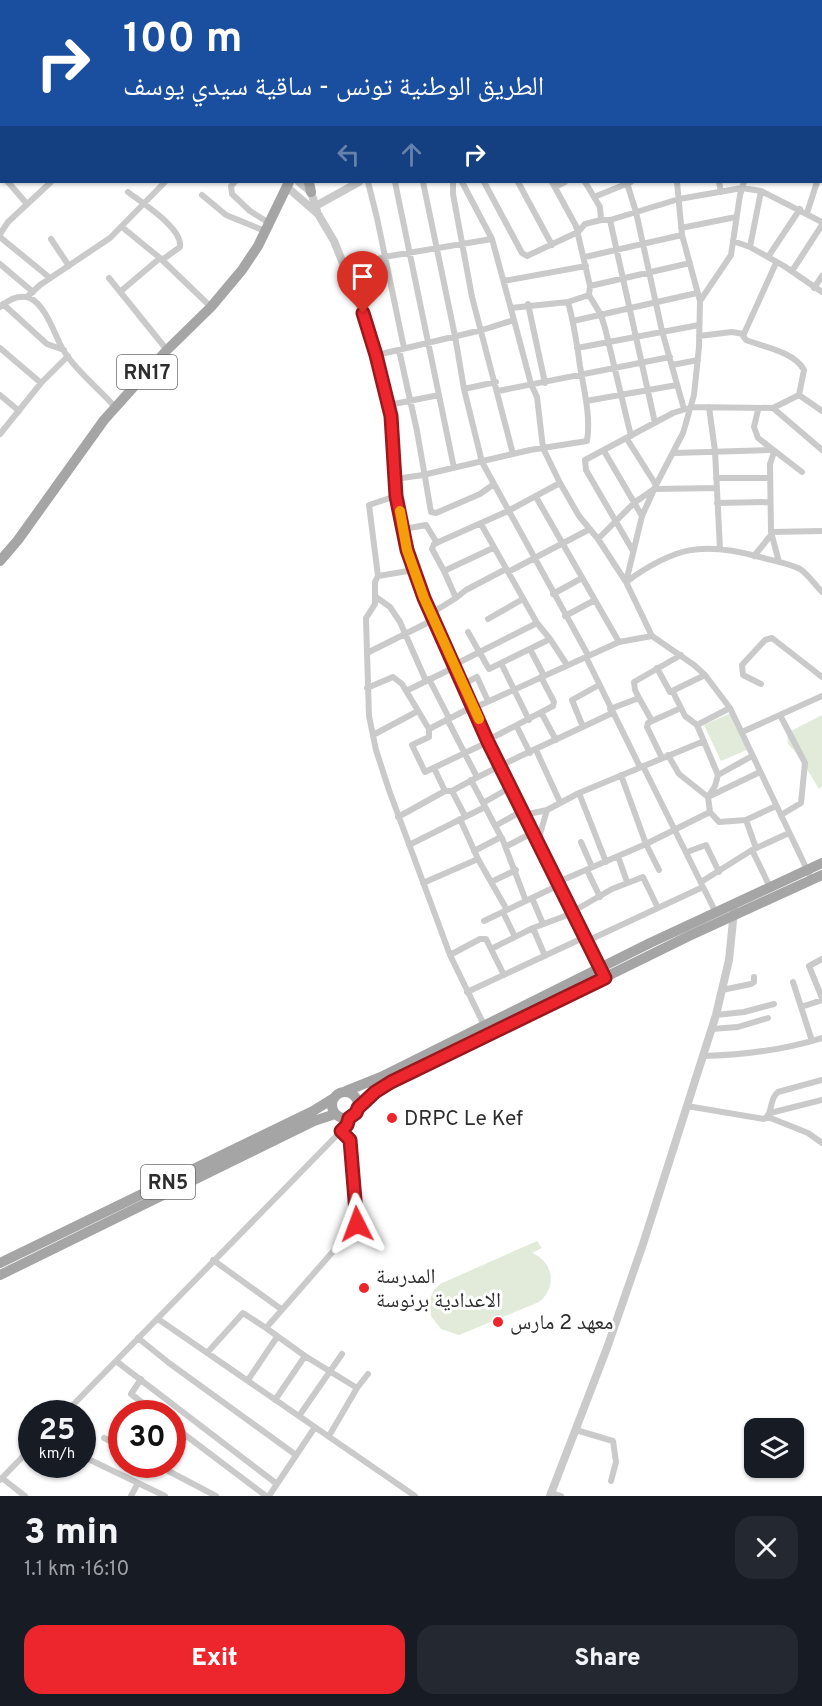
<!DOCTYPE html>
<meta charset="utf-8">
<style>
:root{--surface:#171b24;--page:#242831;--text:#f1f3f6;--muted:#9ea1a6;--accent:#ed262d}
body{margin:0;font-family:Overpass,"Noto Naskh Arabic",sans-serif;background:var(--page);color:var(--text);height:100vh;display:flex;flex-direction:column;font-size:22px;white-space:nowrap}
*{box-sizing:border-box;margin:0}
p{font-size:20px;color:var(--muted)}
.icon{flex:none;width:33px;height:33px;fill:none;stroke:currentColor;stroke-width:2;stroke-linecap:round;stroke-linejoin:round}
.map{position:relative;height:1496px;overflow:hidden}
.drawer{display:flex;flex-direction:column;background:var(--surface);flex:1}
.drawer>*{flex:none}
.top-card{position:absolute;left:0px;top:0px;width:822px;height:183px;box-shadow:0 2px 4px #0004;background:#1a4fa0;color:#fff;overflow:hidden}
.controls{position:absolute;left:744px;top:1418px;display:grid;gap:12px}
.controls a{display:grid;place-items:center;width:60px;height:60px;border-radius:12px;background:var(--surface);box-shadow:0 2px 4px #0004;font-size:30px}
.speed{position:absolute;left:18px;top:1400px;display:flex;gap:12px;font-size:30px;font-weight:700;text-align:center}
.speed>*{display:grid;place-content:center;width:78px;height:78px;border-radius:50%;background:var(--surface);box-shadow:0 2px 4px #0004;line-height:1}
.speed small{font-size:15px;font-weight:400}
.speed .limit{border:9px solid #d22;background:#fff;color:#111}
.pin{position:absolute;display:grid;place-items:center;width:51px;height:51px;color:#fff;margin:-62px -26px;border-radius:50% 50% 50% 0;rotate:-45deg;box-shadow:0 0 6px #0007}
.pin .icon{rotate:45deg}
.me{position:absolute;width:66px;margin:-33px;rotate:357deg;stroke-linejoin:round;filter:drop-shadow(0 0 4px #0008)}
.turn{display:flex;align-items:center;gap:21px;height:126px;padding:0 24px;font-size:27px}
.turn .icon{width:78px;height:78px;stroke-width:2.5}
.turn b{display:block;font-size:42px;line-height:51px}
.lanes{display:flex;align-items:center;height:57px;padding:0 24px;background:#0003;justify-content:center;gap:30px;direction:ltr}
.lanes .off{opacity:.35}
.round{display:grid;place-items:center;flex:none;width:63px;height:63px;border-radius:18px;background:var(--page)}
.summary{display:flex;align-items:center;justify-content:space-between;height:102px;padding:0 24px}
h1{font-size:36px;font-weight:800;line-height:45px}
.primary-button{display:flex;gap:12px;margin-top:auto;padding:12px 24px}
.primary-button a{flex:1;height:69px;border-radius:18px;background:var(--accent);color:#fff;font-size:24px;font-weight:800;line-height:69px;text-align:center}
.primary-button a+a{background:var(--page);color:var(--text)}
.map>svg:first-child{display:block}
.green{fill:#e2ebd9}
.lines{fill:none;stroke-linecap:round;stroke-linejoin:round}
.minor{stroke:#cacaca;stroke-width:6}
.tertiary{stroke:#cacaca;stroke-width:8}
.primary{stroke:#a5a5a5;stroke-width:10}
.route-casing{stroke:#9a191d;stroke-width:15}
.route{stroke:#ed262d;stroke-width:10}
.slow{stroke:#f59e0b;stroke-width:10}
.poi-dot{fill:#ed262d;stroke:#fff;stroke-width:2}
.labels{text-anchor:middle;stroke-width:6;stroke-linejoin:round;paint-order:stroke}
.shield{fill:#fff;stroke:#6c6c6c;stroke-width:1.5}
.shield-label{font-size:20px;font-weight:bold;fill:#2d2d2d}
.poi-label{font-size:21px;fill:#2d2d2d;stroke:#fff;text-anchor:start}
</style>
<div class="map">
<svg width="822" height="1496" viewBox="0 0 822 1496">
<rect width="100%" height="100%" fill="#fff"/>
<path class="green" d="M 733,712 L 749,749 L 721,761 L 704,725 Z
M 822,715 L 822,787 L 819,789 L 799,756 L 788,744 L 787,733 Z
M 537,1241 L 542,1248 L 532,1253 C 553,1261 558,1287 539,1302 L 459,1335 L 441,1329 L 431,1316 L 430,1299 L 434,1290 L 440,1284 Z"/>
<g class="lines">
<path class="minor" d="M 67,0 L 68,2
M 94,0 L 95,2
M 121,0 L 123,2
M 150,0 L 151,2
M 191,0 L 193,2
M 284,0 L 285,2
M 344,0 L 345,2
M 460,0 L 461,2
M 512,0 L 513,2
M 558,0 L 559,2
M 582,0 L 583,2
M 617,0 L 618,2
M 718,0 L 719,2
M 783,0 L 784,2
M 79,2 L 81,0
M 166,2 L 167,0
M 228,2 L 230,0
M 311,2 L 313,0
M 355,2 L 355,0
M 389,2 L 389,0
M 422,2 L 423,0
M 495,2 L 497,0
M 819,2 L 820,0
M 0,6 L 2,6
M 820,43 L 822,45
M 820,57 L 822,56
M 0,61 L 2,61
M 0,69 L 2,71
M 820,87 L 822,88
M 820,122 L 822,122
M 0,139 L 2,139
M 820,150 L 822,150
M 820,172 L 822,167
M 0,173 L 2,174
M 8,182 L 27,204
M 235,182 L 231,186 L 232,194 L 250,211 L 269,223
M 368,182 L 377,218 L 404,348
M 395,182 L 454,468
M 423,182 L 455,336 L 464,389 L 482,462 L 588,655
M 453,182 L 453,194 L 472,297 L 513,454
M 484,182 L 522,253 L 527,256 L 578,232 L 585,224 L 601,220 L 600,207 L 585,182
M 518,182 L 552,245
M 719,182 L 721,192
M 627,183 L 636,212 L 662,331 L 684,409
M 555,187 L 565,182
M 128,192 C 142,203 183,228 180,247 L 162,260
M 202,195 L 226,215 L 265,231
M 594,197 L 631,182
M 807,213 L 817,182
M 601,220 L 610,220 L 679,199 L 742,188 L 761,191 L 822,222
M 610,220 L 655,423
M 122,227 L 160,258 L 211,307
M 681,228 L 736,217
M 0,234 L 8,222 L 51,182
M 0,237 L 50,278
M 51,239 L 69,266
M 733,241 L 750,247 L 784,266 L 822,292
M 750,247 L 761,191
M 585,257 L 682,235
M 768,257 L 800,209
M 0,264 L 33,292
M 347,269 L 384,257 L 492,239
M 792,271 L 822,225
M 109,278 L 167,350
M 504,281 L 586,266
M 590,286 L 690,263
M 814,288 L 822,276
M 121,291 L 160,258
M 589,295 L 601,315 L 605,328 L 631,436
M 27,297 L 40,285 L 110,238 L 165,182
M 700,301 L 731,255 L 740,195 L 744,182
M 3,304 L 47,344 L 64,350
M 528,304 L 545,383
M 0,307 C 8,300 19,294 30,298 C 46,306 54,333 62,348 C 75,370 98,388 115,407
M 511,308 L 568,302 L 589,295 L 590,286 L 576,226 L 552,182
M 514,320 L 531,384 L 537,397 L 543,448 L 560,483 L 579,516 L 598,539 L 626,582 L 652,636 L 694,665 L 705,675 L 730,708 L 812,880
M 573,321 L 697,293
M 699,336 L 732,332 L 744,334
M 0,348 L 41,383
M 577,348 L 699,325
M 399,350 L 417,431 L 431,512 L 436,513 L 480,494 L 494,484
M 377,355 L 482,330 L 514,320 L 492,239 L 462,182
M 672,365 L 698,360
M 464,389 L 496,382
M 498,391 L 670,357
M 0,395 L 19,411
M 799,395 L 822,411
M 586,401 L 677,385
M 389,405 L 439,395
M 709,407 L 715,451 L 720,549
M 773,408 L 822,450
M 758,410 L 754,427 L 758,438 L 802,472
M 0,434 L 41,383 L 68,356
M 627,439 L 656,485
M 604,451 L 642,516
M 774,452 L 770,464 L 771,532 L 779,562
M 674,453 L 770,450
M 716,478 L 770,478
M 395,479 L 423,475 L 530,450 L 587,441 C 591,417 584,390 580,366 C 577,344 574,323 568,302
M 536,497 L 619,642
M 717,503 L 770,502
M 481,524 L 537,623 L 550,639 L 567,665
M 404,529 L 426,525 L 437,543
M 771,532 L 822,531
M 598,539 L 634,503 L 654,489 L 717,488
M 633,551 L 586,470 L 585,460 L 673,413 L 692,407 L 773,408 L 799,395 L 804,370 C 795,352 764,347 746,340 L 743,336 L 776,263
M 754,556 L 771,535
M 444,571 L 432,549 L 434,544 L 508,511 L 560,483
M 508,572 L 590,529
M 378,576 L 414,570
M 626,582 L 642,516 L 656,485 L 683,433 L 694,395 L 699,347 L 700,301 L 682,235 L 677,182
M 626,582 C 674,547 702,541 760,557 C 773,561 788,563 800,569 C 808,574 815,585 822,592
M 553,594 L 582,578
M 376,597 L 390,607 L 400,622 L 426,681
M 456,598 L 444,571 L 493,548
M 430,614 L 456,598 L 466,590 L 506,569
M 565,616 L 595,600
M 488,619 L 523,599
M 433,620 L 367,653 L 369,716 L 376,750 L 389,790 L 450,955 L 484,1025
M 468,632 L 489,669 L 550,639
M 530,649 L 544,676
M 367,653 L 366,618 L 375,604 L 375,582 L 378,576 L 369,505 L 396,496
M 586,657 L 640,767
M 501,663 L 529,720
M 454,665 L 537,623
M 657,668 L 670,692 L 705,675
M 429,679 L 449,718
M 463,684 L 477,677 L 488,701
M 761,684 L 743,675 L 742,665 L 765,640 L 772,638 L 822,677
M 367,688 L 393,677 L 402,684 L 429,729 L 429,737 L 412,745 L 425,772 L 488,742
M 406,691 L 455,667
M 673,692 L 685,716 L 697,725
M 639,698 L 635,690 L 634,682 L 681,655
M 474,708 L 619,642 L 652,636
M 730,708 L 697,725 L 718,775 L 752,756
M 610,709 L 639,698 L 652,721 L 681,708
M 542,714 L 556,740
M 780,715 L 805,763 L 801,803 L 781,815
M 447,719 L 477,777
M 652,721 L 648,723 L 647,727 L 662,758
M 517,727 L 530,753
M 583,727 L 572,700 L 599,685
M 429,729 L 474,706
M 742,732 L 822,696
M 373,735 L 418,711
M 488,740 L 553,706 L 554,702 L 541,677
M 536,750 L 560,802
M 668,755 L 679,774 L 708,797 L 760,772
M 643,766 L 716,913
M 434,768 L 445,791
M 621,775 L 646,844 L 659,870
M 718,775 L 715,786 L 708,797 L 710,812 L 719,822 L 746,820
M 471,780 L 501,837
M 452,791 L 465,816
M 579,793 L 606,862
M 483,803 L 511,787
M 524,815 L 547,810 L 579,793 L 704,741
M 398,817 L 445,791 L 452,791 C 503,762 559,739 612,713
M 460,819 L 478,859 L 507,910
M 495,826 L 522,811
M 538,841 L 547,810
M 581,842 L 592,867
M 409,845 L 485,807
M 507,846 L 534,832
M 756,848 L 746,820 L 776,806
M 752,850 L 770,887
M 474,851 L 501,837 L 502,838 L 526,901
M 687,852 L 706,845 L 719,872
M 618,856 L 627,882
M 587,870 L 600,897
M 491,882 L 516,870
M 558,882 L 646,844 L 710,812
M 701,882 L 752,850 L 789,833
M 423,883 L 478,859
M 532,898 L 543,924
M 503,912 L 515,937
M 484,921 L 559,885
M 533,928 L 545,956
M 587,941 L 703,887
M 491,949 L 533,928 L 565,916 L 612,889 L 643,877 L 658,908
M 450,955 L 480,939 L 486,939 L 504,975
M 822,959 L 809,966 L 822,998
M 793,982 L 812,1041
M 722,990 L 751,984 L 754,982 L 754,977
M 467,992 L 585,937
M 801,1007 L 822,1000
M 716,1015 L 744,1012 L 774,1004
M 711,1029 L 738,1027 L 768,1018
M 702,1056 C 743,1055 783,1050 822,1038
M 687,1106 L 764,1119 C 774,1113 768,1100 778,1092 L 822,1080
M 770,1113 L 822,1100
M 768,1117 L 808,1133 L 822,1143
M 342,1118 L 343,1129
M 341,1131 L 350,1140 L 357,1224 L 266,1328 L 305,1356 L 357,1388
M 213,1260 L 281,1309
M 158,1319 L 415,1496
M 138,1338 L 169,1363 L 296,1455
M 207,1353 L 243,1313 L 266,1328
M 116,1361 L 277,1484
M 141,1379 L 131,1394 L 156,1413
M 248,1380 L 277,1337
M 275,1400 L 305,1356
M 65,1413 L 345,1127 L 349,1118
M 299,1416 L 342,1354
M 172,1425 L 266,1496
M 576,1430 L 613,1441 L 616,1462 L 611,1481
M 329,1436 L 357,1388 L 368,1374
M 104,1438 L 122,1447
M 82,1456 L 165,1496
M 155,1464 L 216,1496
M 2,1478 L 25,1496
M 0,1480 L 32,1447
M 552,1493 L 561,1496
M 131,1496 L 138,1483
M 269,1496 L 315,1427"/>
<path class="tertiary" d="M 657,2 L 659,0
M 299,182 L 311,192 L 317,211
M 287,187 L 318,214 L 334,241 L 363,313 L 377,355 L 391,416 L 396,496 L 407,550 L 430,614 L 474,706 L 485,735 L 602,972
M 312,208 L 359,182
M 550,1496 L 607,1348 L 643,1244 L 716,1015 L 729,960 L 734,911"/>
<path class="primary" d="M 375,2 L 376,0
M 309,182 L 311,192
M 0,561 L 18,540 L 104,420 L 167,350 L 211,307 L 242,270 L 258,246 L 289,182
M 346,1091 L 381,1077 L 650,943 L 822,863
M332 1105a13 13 0 1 1 26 0a13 13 0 1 1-26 0Z
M 358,1108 L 382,1087 L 412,1072 L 689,936 L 822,875
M 0,1263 L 313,1111 L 334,1098
M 0,1275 L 314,1121 L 335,1114"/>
</g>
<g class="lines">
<defs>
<path id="route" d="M 357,1224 L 350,1140 L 341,1131 L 347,1125 L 349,1118 L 356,1113 L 358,1108 L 375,1092 L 391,1082 L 605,978 L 488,742 L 424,598 L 407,550 L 396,496 L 391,416 L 376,355 L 363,313"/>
</defs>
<use href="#route" class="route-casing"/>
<use href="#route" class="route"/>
<path class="slow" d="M 400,511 L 407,550 L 424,598 L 479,719"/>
</g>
<g class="poi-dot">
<circle cx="392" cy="1118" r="6"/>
<circle cx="364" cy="1288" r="6"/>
<circle cx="498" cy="1322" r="6"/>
</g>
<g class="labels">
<g class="shield">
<rect x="117" y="355" width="60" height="34" rx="4.5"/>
<rect x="141" y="1165" width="54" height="34" rx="4.5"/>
</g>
<g class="shield-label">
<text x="147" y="379">RN17</text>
<text x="168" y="1189">RN5</text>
</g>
<g class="poi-label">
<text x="404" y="1125">DRPC Le Kef</text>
<text x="376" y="1283">المدرسة<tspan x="376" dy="24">الاعدادية برنوسة</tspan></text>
<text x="510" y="1329">معهد 2 مارس</text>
</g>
</g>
</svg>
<div class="controls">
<a><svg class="icon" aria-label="layers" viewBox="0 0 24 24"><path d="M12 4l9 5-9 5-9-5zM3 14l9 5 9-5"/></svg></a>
</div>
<div class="speed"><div>25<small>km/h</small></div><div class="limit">30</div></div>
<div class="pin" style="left:363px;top:313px;background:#d93025"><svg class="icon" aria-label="arrive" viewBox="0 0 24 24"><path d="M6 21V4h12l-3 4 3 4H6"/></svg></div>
<svg class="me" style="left:357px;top:1224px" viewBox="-20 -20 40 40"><path d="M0-17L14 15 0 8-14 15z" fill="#ed262d" stroke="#fff" stroke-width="4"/></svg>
<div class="top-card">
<div class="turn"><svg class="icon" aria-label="right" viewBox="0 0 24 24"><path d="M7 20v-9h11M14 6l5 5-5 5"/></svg><div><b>100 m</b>الطريق الوطنية تونس - ساقية سيدي يوسف</div></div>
<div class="lanes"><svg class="icon off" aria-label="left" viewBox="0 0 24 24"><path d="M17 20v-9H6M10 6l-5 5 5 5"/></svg><svg class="icon off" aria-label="ahead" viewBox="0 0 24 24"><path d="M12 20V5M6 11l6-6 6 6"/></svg><svg class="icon" aria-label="right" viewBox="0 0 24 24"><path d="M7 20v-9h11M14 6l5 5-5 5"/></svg></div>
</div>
</div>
<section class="drawer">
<div class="summary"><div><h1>3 min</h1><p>1.1 km · 16:10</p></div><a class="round"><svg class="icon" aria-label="close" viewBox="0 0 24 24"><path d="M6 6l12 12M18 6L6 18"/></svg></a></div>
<div class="primary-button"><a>Exit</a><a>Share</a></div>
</section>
